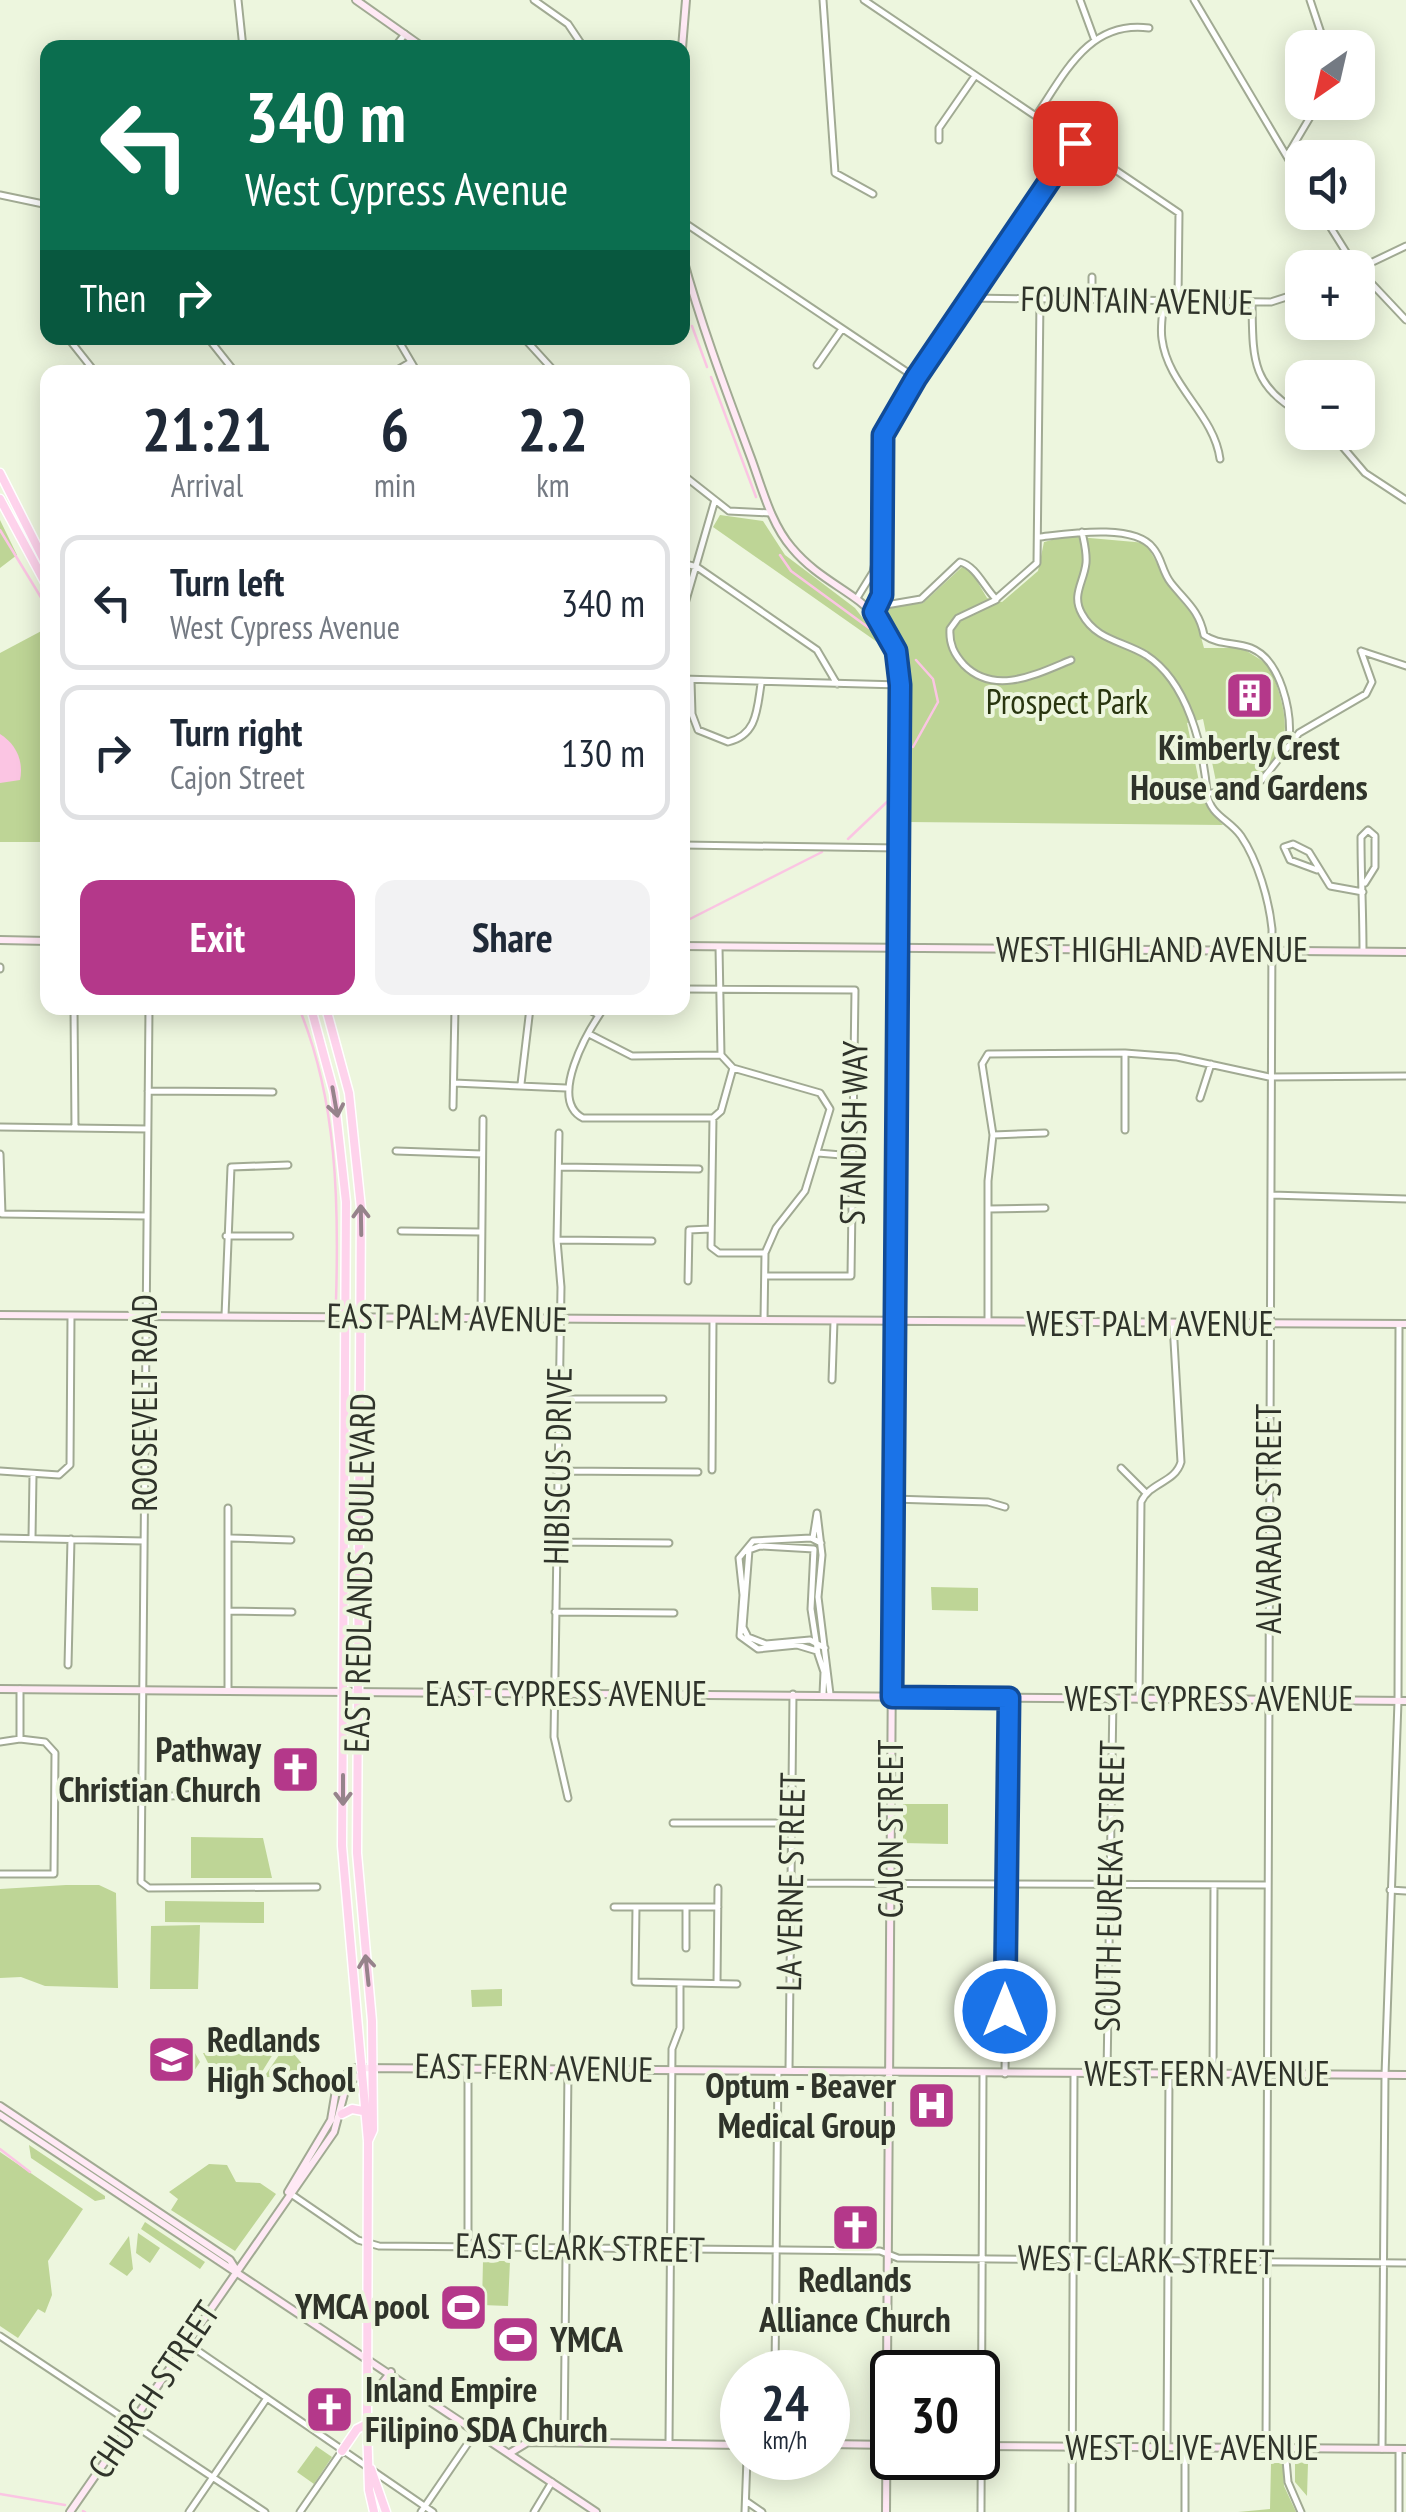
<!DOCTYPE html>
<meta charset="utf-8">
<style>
:root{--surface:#fff;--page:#f2f2f3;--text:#1f2937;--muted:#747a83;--line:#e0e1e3;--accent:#b4388a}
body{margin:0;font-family:"PT Sans Narrow",sans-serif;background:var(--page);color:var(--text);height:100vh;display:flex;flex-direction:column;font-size:38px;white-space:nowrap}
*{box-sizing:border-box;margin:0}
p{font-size:32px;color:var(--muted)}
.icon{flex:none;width:55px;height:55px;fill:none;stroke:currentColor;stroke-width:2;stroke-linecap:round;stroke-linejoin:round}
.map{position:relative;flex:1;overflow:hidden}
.side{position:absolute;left:40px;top:365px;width:650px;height:650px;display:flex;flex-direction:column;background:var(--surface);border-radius:20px;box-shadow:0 5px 25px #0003}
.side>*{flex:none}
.banner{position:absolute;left:40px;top:40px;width:650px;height:305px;border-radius:20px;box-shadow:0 5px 25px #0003;background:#0b6e4f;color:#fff;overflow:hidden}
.needle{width:65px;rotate:214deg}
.tools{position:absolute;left:1285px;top:30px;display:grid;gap:20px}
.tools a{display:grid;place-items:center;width:90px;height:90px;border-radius:20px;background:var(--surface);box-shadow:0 5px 25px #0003;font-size:50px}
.speed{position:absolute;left:720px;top:2350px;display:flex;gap:20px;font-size:50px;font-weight:700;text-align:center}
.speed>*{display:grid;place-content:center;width:130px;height:130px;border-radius:50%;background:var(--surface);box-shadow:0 5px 25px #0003;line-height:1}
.speed small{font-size:25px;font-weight:400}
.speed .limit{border:5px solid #111;border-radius:15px;background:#fff;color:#111}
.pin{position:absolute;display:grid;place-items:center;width:85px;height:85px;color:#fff;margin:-42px;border-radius:20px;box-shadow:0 5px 15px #0006}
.me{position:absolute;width:110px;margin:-55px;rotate:0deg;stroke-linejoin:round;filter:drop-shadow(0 0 8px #0008)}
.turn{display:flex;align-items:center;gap:35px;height:210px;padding:0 40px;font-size:45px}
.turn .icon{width:130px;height:130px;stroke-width:2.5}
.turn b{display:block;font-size:70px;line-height:85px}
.then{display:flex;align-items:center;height:95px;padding:0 40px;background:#0003;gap:20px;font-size:38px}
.eta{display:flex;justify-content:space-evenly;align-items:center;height:170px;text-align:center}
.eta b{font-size:60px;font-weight:700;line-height:70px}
.button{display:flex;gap:20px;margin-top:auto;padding:20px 40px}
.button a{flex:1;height:115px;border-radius:20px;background:var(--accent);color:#fff;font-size:40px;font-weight:700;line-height:115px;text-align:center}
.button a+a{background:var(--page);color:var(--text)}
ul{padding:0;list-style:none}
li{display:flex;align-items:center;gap:30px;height:135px;margin:0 20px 15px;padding:0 20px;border:5px solid var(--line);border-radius:20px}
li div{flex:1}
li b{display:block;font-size:38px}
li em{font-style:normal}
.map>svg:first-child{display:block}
.green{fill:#bed596}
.water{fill:#fbc5e3}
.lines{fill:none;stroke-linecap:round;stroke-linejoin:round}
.stream{stroke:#fbc5e3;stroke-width:2.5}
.street-casing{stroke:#a1aa93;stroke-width:9}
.secondary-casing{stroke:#a1aa93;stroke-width:10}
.primary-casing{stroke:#fff;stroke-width:11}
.street{stroke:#fff;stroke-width:5}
.secondary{stroke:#ffe9f5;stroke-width:6}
.primary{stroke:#fed3ec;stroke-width:8}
.oneway{stroke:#96838b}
.route-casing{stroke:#114b97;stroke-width:25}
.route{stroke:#1a73e8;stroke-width:18}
.labels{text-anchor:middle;stroke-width:8;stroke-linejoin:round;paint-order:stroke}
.street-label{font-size:35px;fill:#2f332a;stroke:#edf6de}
.park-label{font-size:35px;fill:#29350f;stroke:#edf6de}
.poi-label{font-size:35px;font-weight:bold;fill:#2f332a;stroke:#edf6de;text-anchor:end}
</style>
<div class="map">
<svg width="1406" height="2512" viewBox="0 0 1406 2512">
<rect width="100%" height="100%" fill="#edf6de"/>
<path class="green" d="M 720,515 L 763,521 L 785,555 L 855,608 L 887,649 L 713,527 Z
M 0,520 L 17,555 L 0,568 Z
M 1067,536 L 1146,543 L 1170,588 L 1196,619 L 1204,648 L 1242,648 L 1269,665 C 1286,706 1299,751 1255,780 C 1242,789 1234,791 1218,791 L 1203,719 L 1187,723 L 1203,801 L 1223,825 L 906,822 L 907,655 L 886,607 L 923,603 L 962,567 L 971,571 L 987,598 L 1002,602 L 1038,571 L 1044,542 Z
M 47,628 L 47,842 L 0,842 L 0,653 Z
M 931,1587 L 978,1588 L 978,1611 L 932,1610 Z
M 948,1804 L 948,1844 L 903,1843 L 903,1804 Z
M 191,1837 L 263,1838 L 272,1878 L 191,1878 Z
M 66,1885 L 99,1885 L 116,1893 L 118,1988 L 45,1986 L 21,1977 L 0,1978 L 0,1889 Z
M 165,1901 L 264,1902 L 264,1923 L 165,1922 Z
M 200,1925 L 198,1989 L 150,1989 L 151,1926 Z
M 502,1989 L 502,2006 L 472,2007 L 471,1990 Z
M 151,2053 L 195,2053 L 200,2062 L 190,2077 L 170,2077 Z
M 203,2053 L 273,2054 L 260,2075 L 215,2077 Z
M 294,2054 L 314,2078 L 264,2077 L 279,2055 Z
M 29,2145 L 105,2196 L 105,2199 L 95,2201 L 31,2158 Z
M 0,2152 L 83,2209 L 48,2261 L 52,2295 L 45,2313 L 38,2309 L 18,2338 L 0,2326 Z
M 209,2164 L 227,2165 L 236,2182 L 260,2183 L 276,2194 L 235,2251 L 171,2210 L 178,2199 L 169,2192 Z
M 145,2222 L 205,2262 L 200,2269 L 141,2229 Z
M 138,2233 L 160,2248 L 150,2263 L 136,2253 Z
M 129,2236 L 133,2269 L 127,2276 L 109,2264 Z
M 483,2261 L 510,2261 L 508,2306 L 482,2305 Z
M 316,2446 L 332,2457 L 314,2484 L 297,2472 Z
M 1295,2462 L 1308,2463 L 1307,2496 L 1295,2482 Z
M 1271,2463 L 1283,2463 L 1284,2486 L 1296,2512 L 1238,2512 L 1270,2509 Z"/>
<path class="water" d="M 0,734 C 16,744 24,761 20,780 L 0,783 Z"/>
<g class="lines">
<path class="stream" d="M 682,297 L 689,320
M 692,326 L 707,367
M 711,377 L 756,497
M 0,530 L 48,609
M 780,555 L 791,571 L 869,628
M 913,747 L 938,702 L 933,679 L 916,660
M 848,839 L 888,801
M 682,923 L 822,852
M 299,1008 C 337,1099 339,1203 336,1300
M 0,2149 L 30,2172
M 0,2494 L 65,2505
M 83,2511 L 85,2512"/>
<defs>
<path id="street" d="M 238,0 L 243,48
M 534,0 L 568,24 L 584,48
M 823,0 L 835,173 L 873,194
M 864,0 L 1179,213 L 1178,299
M 1080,0 L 1094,38
M 1194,0 L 1302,182
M 1310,0 L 1326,48
M 394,48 L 405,34
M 47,75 L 48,75
M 1036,116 C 1065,73 1089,20 1149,28
M 939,140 L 939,128 L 975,76
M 1287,156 L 1319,102
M 0,195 L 48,205
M 1321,212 L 1356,268
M 682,221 L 916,378
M 1358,269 L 1406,320
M 1358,269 L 1406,246
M 1092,277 L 1092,300
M 970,298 L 1271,302 L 1302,292
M 1164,300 C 1163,312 1160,327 1162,339 C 1168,386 1214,414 1220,459
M 1252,302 C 1253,357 1250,386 1302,414
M 68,338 L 95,372
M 208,338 L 235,372
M 397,338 L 417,372
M 524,338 L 555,372
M 817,365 L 842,329
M 299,372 L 342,372
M 394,372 L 411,362
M 1330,432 L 1365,473 L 1406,500
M 682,474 L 729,511 L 771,513
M 1082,532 C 1084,542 1087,552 1086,563 C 1084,582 1071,595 1082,614 C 1096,640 1123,641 1146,655 C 1188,682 1203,747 1207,792
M 1039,537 C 1067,534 1134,523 1153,548 C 1162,558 1162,572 1171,583 C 1186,602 1199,610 1204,635 C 1218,645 1235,642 1251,648 C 1281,660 1292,712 1289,741
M 682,563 L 697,567 L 817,650 L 837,684
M 857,598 L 873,572 L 878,550
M 996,600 L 958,618 L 950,629 C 949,644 954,654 964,665 C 995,696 1037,674 1071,660
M 880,606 L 921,599 L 960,562 C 976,566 984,587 996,599 L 1037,563 L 1040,299
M 874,612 L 882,595 L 883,435 L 916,378 L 1075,143
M 682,614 L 715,500
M 1361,651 L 1406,666
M 682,679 L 900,685
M 691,681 L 692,714 L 698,730 L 728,742 C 757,735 757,710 761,684
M 682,845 L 899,848
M 1317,870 L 1290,860 L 1284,847 L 1293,844 L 1309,852 L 1330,886 L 1363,892
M 719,947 L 721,1055
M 1363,951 C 1363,912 1361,876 1361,837 L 1368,830 L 1375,836 L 1375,867 L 1365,883
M 0,969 L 0,967
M 682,989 L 855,990 L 851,1276 L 765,1276
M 74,1008 L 75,1128
M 149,1008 L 141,1882 L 149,1888 L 317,1887
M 586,1008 L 599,1015
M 604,1008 C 587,1032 548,1100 583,1118 L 713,1118
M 589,1034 L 632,1056 L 721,1055
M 1125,1053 L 1125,1130
M 721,1055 L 733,1068
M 733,1068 L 820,1093 L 830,1109 L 805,1191 L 776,1228 L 765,1253 L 764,1320
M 733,1068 L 721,1111 L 713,1118 L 711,1247 L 719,1253 L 765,1253
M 454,1083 L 566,1088
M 521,1084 L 530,1008
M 148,1091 L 273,1092
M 1200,1098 L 1211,1064
M 453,1107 L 455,1008
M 0,1127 L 148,1129
M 559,1133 L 557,1240 L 561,1287 L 554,1737 L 568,1798
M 993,1135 L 1045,1133
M 396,1151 L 482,1154
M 818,1153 L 853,1156
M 0,1154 L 2,1214 L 147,1216
M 559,1167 L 699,1169
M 1271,1195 L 1406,1199
M 989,1209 L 1045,1208
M 401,1231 L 480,1232
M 226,1236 L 290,1236
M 557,1240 L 652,1241
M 688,1281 L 689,1230 L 710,1229
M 225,1316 L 231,1167 L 288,1165
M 481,1318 L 483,1119
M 988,1321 L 988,1181 L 993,1135 L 982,1064 L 988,1054 L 1125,1053 L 1177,1057 L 1269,1077 L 1406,1076
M 832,1380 L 834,1321
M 556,1399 L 663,1399
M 1121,1468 L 1146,1493
M 712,1470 L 713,1320
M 0,1471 L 59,1475 L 70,1465 L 71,1316
M 556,1471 L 698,1472
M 893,1499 L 988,1502 L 1005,1507
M 0,1538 L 144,1541
M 32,1538 L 33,1476
M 231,1538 L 291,1540
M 813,1538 L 817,1513 L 822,1555 L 818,1597 L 830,1694
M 556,1542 L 669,1543
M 821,1543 L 811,1538 L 753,1541 L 739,1558 L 743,1595 L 740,1636 L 758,1649 L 797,1645 L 817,1651 L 824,1672 L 823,1694
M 230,1611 L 292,1612
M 555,1612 L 674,1613
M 818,1654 L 811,1609 L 814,1549 L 760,1546 L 749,1550 L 743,1627 L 748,1637 L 766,1644 L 810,1640 L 825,1648
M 68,1665 L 71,1539
M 228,1691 L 228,1508
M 1139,1699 L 1141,1502 C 1150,1482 1175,1483 1181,1462 L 1173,1324
M 0,1742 L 20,1739 L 20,1689
M 142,1798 L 200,1794
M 673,1823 L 791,1823
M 0,1874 L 54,1874 L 55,1753 L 45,1742 L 20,1739
M 791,1883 L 1266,1885
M 1390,1890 L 1406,1891
M 614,1907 L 718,1907
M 636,1907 L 635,1982 L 737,1984
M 686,1948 L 686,1908
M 717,1983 L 718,1888
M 789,2070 L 793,1694
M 1107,2073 L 1113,1698
M 1213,2073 L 1214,1885
M 1005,2074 L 1009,1698
M 291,2194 L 358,2240 L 379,2246 L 880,2251 L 898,2258 L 1406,2263
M 468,2247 L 468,2070
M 0,2336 L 265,2512
M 188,2344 L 433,2512
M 775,2372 L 778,2071
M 564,2442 L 568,2070
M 669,2443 L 672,2049 L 680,2028 L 680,1983
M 1167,2447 L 1169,2073
M 1266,2448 L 1272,929 C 1269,900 1258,861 1241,836 C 1229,819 1210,816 1207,793 L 1236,793 L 1262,780 L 1299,733 L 1366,694 L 1372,682 L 1361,651
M 1285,2449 L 1288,2482 L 1301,2512
M 1382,2449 L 1385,2075 L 1398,1701 L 1399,1324
M 746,2501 L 762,2512
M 189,2512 L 267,2398
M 300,2512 L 342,2451
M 421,2512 L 477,2430
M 534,2512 L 552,2482
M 745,2512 L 747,2458
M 981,2512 L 983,2073
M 1072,2512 L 1074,2074
M 1185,2512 L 1185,2447
M 1399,2512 L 1399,2450"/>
<path id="secondary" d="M 356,0 L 424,48
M 682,48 L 686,0
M 682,255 C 701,325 726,391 751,458 C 762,488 771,524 792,548 C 832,596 889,596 899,670 L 886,2512
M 0,940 L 48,941
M 682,946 L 1406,952
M 0,1315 L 1406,1324
M 0,1689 L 1406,1701
M 0,2106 L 230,2260 L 235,2268
M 0,2115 L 596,2512
M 288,2192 L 331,2120 L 337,2084 L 353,2068 L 1406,2075
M 368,2401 L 391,2372
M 828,2444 L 892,2445
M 978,2446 L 1406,2449
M 510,2453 L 528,2442 L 742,2445
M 70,2512 L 334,2132 L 347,2083 L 363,2073"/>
<path id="primary" d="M 0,473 L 48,568
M 0,499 L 48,588
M 311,1008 L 334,1093 L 346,1202 L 342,1846 L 368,2141 L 367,2424 L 369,2490 L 374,2512
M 326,1008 L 349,1093 L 361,1208 L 357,1853 L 372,2021 L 373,2130 L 368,2141
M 342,2114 L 352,2109 L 363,2111
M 342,2451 L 357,2429 L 367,2424
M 371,2469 L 386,2512"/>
</defs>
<use href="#street" class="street-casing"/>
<use href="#secondary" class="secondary-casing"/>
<use href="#primary" class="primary-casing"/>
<use href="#street" class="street"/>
<use href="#secondary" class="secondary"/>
<use href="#primary" class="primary"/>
</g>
<defs><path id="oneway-shaft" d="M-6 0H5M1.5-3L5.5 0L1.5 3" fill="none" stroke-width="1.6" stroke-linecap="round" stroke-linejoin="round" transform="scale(2.5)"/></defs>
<g class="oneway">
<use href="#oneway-shaft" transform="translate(335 1102) rotate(80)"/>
<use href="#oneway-shaft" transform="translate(361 1220) rotate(-91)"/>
<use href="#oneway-shaft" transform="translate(343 1790) rotate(90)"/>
<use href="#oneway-shaft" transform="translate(367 1970) rotate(-96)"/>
</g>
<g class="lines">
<defs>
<path id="route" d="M 1005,2011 L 1009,1698 L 892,1697 L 900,685 L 896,651 L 874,612 L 882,595 L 883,435 L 916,378 L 1075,143"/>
</defs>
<use href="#route" class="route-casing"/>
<use href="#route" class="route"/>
</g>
<defs>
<symbol id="building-square" viewBox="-11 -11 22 22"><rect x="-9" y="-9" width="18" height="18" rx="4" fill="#b4388a" stroke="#edf6de"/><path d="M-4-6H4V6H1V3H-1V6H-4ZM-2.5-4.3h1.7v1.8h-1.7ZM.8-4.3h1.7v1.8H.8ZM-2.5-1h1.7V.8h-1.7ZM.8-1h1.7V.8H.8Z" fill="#fff"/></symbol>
<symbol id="church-square" viewBox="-11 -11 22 22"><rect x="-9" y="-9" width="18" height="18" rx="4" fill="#b4388a" stroke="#edf6de"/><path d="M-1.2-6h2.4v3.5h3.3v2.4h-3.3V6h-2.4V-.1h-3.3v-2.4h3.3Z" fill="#fff"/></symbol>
<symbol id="school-square" viewBox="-11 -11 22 22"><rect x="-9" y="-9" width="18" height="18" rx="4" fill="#b4388a" stroke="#edf6de"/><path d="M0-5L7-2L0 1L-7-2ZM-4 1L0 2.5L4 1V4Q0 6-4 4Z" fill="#fff"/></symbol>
<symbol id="hospital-square" viewBox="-11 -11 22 22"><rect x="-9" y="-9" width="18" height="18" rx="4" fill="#b4388a" stroke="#edf6de"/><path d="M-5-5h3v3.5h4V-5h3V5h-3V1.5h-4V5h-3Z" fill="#fff"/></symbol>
<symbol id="stadium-square" viewBox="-11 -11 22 22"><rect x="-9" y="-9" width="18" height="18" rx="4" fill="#b4388a" stroke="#edf6de"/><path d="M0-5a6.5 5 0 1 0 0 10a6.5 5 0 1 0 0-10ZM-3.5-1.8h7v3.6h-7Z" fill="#fff"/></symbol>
</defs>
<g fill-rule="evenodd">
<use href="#building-square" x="1222" y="668" width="55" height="55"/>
<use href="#church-square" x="268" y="1742" width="55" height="55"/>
<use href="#school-square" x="144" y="2032" width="55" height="55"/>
<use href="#hospital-square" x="904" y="2078" width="55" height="55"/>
<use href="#church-square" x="828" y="2200" width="55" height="55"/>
<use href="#stadium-square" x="436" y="2280" width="55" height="55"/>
<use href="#stadium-square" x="488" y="2312" width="55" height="55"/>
<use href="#church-square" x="302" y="2382" width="55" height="55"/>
</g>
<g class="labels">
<g class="street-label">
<text transform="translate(1137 301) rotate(1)" y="12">FOUNTAIN AVENUE</text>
<text x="1152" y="962">WEST HIGHLAND AVENUE</text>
<text transform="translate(854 1133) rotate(-89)" y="12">STANDISH WAY</text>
<text transform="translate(447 1318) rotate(1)" y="12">EAST PALM AVENUE</text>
<text x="1150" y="1336">WEST PALM AVENUE</text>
<text transform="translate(145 1403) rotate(-90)" y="12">ROOSEVELT ROAD</text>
<text transform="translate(558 1466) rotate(-89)" y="12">HIBISCUS DRIVE</text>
<text transform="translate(1269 1519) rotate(-90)" y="12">ALVARADO STREET</text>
<text transform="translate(360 1573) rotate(-89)" y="12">EAST REDLANDS BOULEVARD</text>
<text x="566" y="1706">EAST CYPRESS AVENUE</text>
<text x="1209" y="1711">WEST CYPRESS AVENUE</text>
<text transform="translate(891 1829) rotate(-90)" y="12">CAJON STREET</text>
<text transform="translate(791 1882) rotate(-89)" y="12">LA VERNE STREET</text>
<text transform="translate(1110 1886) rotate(-89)" y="12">SOUTH EUREKA STREET</text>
<text transform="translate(534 2068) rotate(1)" y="12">EAST FERN AVENUE</text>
<text x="1207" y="2086">WEST FERN AVENUE</text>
<text transform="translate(580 2248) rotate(1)" y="12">EAST CLARK STREET</text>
<text transform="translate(1146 2260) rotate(1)" y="12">WEST CLARK STREET</text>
<text transform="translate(154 2390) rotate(-56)" y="12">CHURCH STREET</text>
<text x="1192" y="2460">WEST OLIVE AVENUE</text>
</g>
<g class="park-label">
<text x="1067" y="714">Prospect Park</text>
</g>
<g class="poi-label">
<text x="1249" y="760" text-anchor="middle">Kimberly Crest<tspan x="1249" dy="40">House and Gardens</tspan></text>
<text x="261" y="1762">Pathway<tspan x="261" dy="40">Christian Church</tspan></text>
<text x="207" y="2052" text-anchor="start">Redlands<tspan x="207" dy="40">High School</tspan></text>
<text x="896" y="2098">Optum - Beaver<tspan x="896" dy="40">Medical Group</tspan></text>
<text x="855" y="2292" text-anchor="middle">Redlands<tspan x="855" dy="40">Alliance Church</tspan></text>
<text x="429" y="2319">YMCA pool</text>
<text x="550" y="2352" text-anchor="start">YMCA</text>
<text x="365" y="2402" text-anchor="start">Inland Empire<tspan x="365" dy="40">Filipino SDA Church</tspan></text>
</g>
</g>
</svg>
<div class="tools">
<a><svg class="needle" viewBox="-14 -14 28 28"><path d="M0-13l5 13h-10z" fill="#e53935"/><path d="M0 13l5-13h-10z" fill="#747a83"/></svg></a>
<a><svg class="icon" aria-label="sound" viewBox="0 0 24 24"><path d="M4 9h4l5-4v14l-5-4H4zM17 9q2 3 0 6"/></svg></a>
<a>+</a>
<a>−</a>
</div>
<div class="speed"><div>24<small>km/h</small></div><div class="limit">30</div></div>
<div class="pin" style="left:1075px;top:143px;background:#d93025"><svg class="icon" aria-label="arrive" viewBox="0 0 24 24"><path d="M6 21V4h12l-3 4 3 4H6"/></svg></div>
<svg class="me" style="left:1005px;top:2011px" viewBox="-20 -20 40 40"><circle r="17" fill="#1a73e8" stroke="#fff" stroke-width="3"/><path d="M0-11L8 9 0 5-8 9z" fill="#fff"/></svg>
<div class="banner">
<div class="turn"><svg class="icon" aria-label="left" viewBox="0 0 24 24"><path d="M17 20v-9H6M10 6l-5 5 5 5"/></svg><div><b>340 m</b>West Cypress Avenue</div></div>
<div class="then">Then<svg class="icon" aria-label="right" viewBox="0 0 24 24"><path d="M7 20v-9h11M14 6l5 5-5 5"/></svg></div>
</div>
<section class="side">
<div class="eta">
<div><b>21:21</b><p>Arrival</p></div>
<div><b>6</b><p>min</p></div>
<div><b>2.2</b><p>km</p></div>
</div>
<ul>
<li><svg class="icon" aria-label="left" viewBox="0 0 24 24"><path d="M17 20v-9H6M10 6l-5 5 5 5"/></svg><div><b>Turn left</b><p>West Cypress Avenue</p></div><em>340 m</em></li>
<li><svg class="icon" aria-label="right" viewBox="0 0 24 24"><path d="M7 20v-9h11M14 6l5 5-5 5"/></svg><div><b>Turn right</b><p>Cajon Street</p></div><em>130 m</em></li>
</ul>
<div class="button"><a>Exit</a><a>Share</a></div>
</section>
</div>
